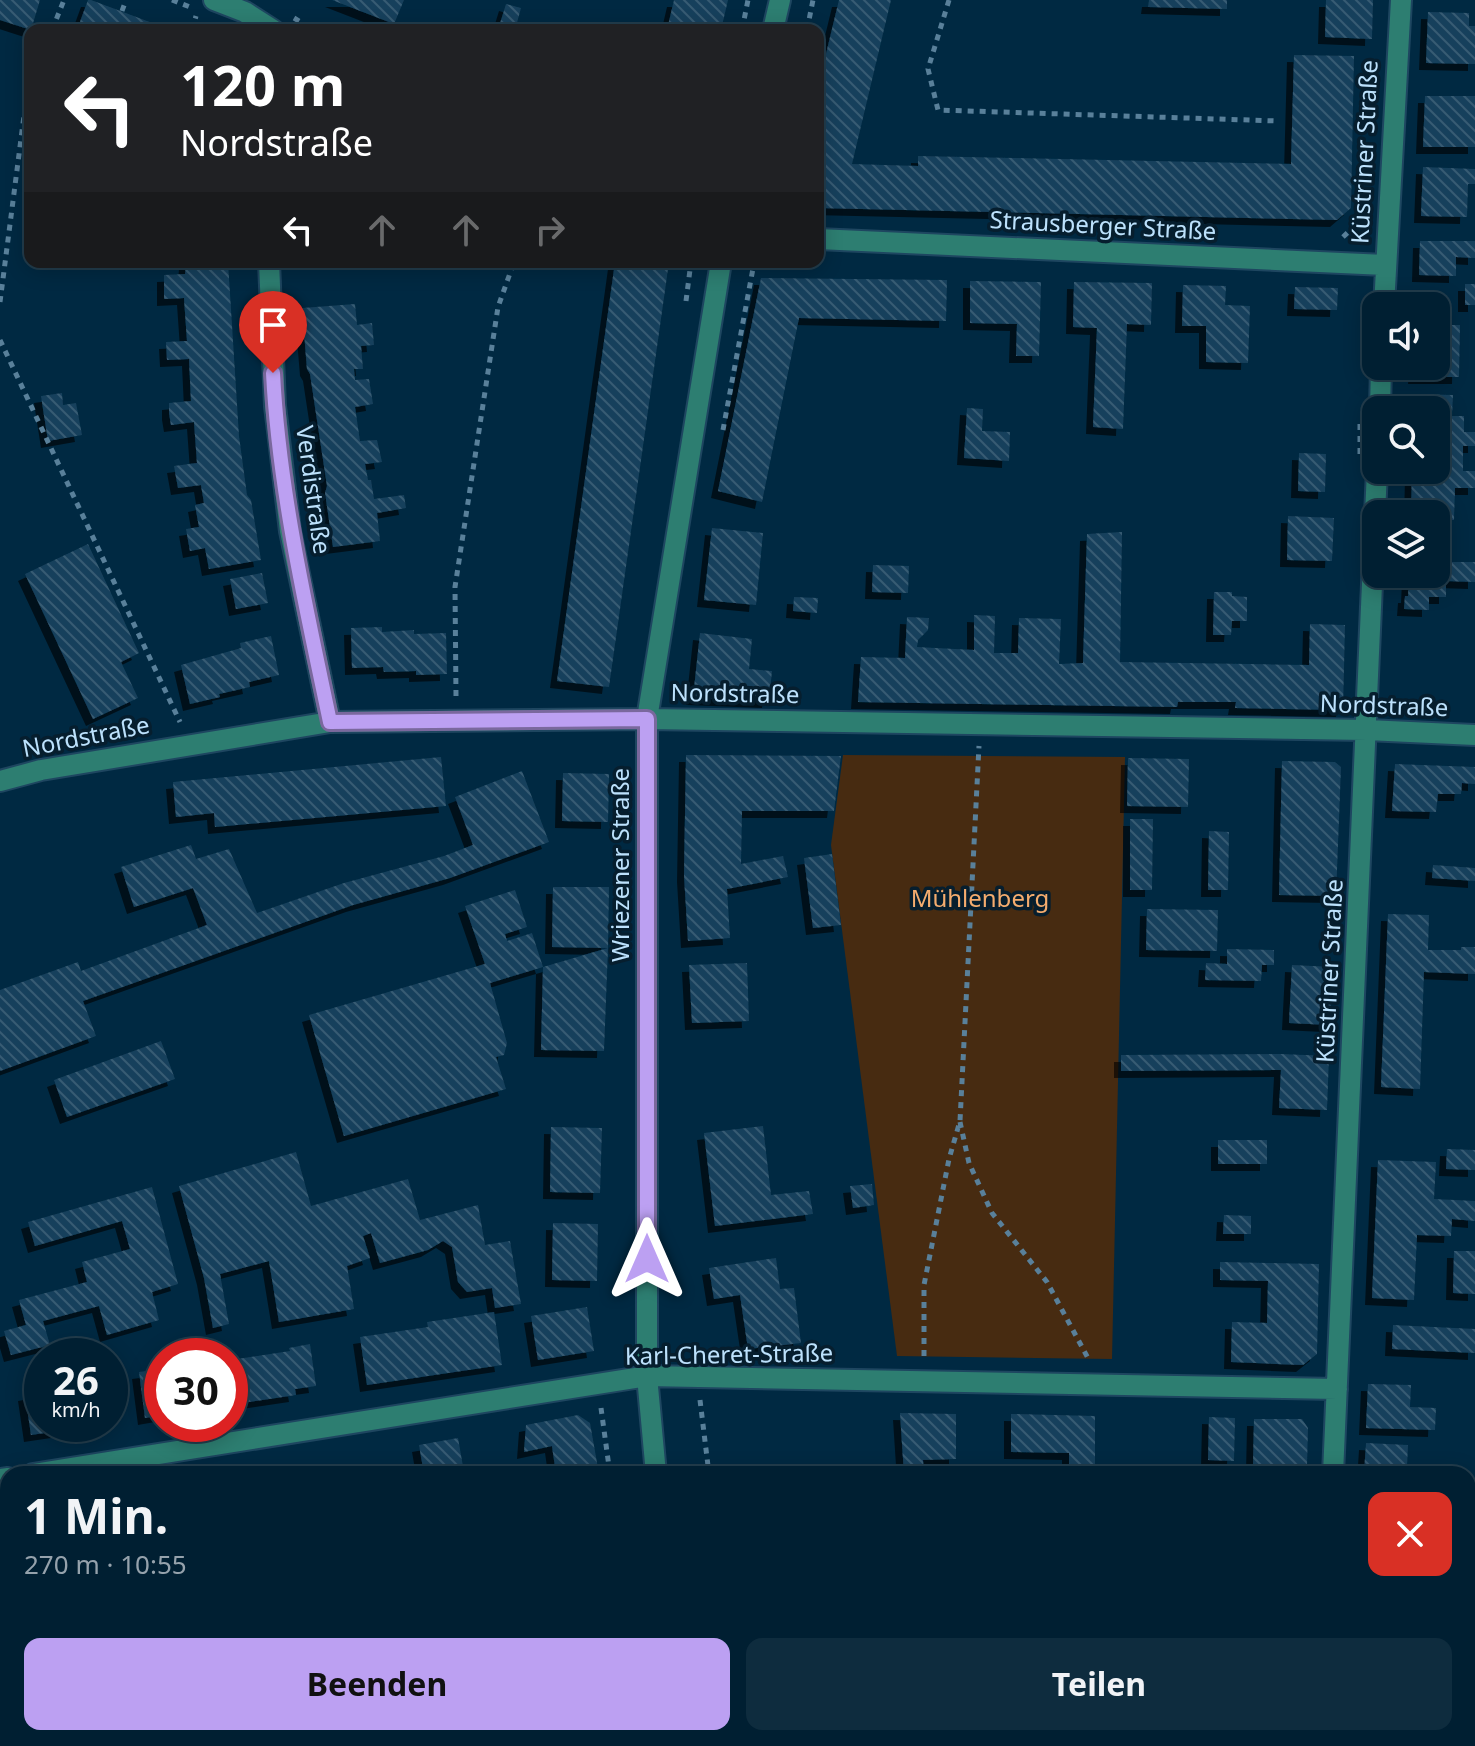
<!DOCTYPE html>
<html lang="de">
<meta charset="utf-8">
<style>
:root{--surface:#001f32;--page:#0e2c3e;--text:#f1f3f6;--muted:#95a2ac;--line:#223d4d;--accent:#bca0f2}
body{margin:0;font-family:"Noto Sans",sans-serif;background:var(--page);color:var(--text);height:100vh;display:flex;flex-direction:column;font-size:30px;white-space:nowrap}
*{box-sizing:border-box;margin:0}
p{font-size:26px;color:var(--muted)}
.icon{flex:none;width:44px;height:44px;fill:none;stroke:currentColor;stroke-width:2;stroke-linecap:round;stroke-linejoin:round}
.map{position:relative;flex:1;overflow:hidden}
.drawer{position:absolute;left:0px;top:1466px;width:1476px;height:280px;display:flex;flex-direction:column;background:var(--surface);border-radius:24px 24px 0 0;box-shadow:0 4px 20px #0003,0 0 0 2px var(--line)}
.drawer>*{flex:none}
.banner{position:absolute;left:24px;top:24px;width:800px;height:244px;border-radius:16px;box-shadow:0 4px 20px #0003,0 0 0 2px var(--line);background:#202124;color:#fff;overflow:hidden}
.buttons{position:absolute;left:1362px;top:292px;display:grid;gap:16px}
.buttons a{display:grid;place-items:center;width:88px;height:88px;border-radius:16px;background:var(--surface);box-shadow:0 4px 20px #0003,0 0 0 2px var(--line);font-size:40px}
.speed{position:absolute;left:24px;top:1338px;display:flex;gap:16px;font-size:40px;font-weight:700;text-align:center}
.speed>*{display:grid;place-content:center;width:104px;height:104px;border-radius:50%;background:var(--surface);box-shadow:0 4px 20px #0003,0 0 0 2px var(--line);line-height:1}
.speed small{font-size:20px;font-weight:400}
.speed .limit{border:12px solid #d22;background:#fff;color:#111}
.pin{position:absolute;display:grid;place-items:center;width:68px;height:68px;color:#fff;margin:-82px -34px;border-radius:50% 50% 50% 0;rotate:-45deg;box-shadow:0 0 8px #0007}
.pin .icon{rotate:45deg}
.me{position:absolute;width:88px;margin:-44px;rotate:0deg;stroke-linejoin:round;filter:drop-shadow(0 0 6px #0008)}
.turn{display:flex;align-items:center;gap:28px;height:168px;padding:0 24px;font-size:36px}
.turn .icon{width:104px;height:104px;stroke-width:2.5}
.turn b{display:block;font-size:56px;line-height:68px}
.lanes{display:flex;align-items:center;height:76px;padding:0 24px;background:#0003;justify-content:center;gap:40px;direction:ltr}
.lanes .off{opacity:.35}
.round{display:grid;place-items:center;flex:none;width:84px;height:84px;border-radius:16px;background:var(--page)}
.head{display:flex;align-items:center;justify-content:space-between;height:136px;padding:0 24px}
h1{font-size:48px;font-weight:700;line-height:60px}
.action{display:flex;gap:16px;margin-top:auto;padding:16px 24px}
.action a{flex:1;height:92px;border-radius:16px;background:var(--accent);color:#111;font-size:32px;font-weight:700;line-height:92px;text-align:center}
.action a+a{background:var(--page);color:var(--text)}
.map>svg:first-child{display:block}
.green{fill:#472b11}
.building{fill:url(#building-back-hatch);filter:url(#shadow)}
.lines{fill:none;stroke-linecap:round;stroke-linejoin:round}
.minor-casing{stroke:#1e4660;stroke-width:24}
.path{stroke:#59809a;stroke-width:5;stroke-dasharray:6 6;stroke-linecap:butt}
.minor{stroke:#2d7e71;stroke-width:20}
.route-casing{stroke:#7a689d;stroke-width:20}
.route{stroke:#bca0f2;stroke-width:14}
.labels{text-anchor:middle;stroke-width:7;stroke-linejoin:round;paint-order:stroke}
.street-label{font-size:24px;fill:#bce1fc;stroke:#061e2e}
.park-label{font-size:24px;fill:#f4ac6e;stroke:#061e2e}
</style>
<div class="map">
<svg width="1475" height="1746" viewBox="0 0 1475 1746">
<defs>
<pattern id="building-back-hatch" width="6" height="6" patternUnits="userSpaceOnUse" patternTransform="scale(2)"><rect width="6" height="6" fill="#17405b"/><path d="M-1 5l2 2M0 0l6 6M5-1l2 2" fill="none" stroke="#375b73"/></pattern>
<filter id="shadow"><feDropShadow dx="-7" dy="7" stdDeviation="0" flood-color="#0009"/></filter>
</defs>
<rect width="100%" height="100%" fill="#002942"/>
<path class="green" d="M 843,755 L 1125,757 L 1112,1359 L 897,1356 L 831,845 Z"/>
<path class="building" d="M 0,0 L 40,0 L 31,30 L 0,20 Z
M 88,0 L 91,0 L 171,30 L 77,30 Z
M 332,0 L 404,0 L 394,24 Z
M 674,0 L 728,0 L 721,30 L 667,30 Z
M 839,0 L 891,0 L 852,164 L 918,166 L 918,156 L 1291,164 L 1294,55 L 1354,56 L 1351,208 L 1337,220 L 818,208 L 818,87 Z
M 1149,0 L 1227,0 L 1227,9 L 1148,7 Z
M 1326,0 L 1373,0 L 1372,39 L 1325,37 Z
M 506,4 L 521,8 L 515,30 L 498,30 Z
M 1428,12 L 1469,13 L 1469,26 L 1475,26 L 1475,64 L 1426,63 Z
M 1425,96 L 1475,96 L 1475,147 L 1423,147 Z
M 1423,167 L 1475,169 L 1475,184 L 1468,184 L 1467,217 L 1421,216 Z
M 1420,241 L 1475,241 L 1475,258 L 1456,257 L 1456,276 L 1419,275 Z
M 186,262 L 228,262 L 239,436 L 247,495 L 251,500 L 261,560 L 209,569 L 205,548 L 190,551 L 186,529 L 199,527 L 195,505 L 204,503 L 201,485 L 178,488 L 174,466 L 197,463 L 194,422 L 171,425 L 169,413 L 169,403 L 191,401 L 189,359 L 167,360 L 166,342 L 187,341 L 184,298 L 164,299 L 164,275 L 185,274 Z
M 615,262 L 669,262 L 609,687 L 557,681 Z
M 761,278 L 947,280 L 946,321 L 799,318 L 762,502 L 718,491 Z
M 970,281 L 1041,282 L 1039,356 L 1016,356 L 1017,324 L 970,323 Z
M 1074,282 L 1152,283 L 1151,325 L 1127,324 L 1123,429 L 1093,427 L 1097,328 L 1073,327 Z
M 1465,284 L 1475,284 L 1475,305 L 1465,305 Z
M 1183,285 L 1226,286 L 1225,305 L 1250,306 L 1248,363 L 1206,362 L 1206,326 L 1182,326 Z
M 1295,287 L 1338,288 L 1337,310 L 1294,309 Z
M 355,304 L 357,325 L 372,323 L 374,345 L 361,346 L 363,369 L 354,369 L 355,380 L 369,379 L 373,404 L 355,407 L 360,441 L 377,440 L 382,462 L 365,464 L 368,480 L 371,480 L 374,499 L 404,495 L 406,508 L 377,513 L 380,541 L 333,547 L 325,493 L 327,486 L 310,374 L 307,369 L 302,308 Z
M 1436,325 L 1460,325 L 1459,377 L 1415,377 L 1416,366 L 1436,366 Z
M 62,393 L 63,405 L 76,403 L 82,435 L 48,441 L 41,396 Z
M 1415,394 L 1453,395 L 1452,416 L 1464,416 L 1464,432 L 1475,432 L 1475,446 L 1463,446 L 1463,471 L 1475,471 L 1475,488 L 1455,488 L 1454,520 L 1436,520 L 1436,514 L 1411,514 L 1412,470 L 1436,470 L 1436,410 L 1414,410 Z
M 967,408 L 983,409 L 982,431 L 1010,432 L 1009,461 L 964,458 Z
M 1299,453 L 1326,454 L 1325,492 L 1298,491 Z
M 1288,516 L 1334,518 L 1332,561 L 1287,560 Z
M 712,528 L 763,533 L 756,605 L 704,600 Z
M 1122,532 L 1120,662 L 1309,665 L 1310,624 L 1345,625 L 1343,710 L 1235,708 L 1236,702 L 1178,702 L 1177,707 L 858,702 L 861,657 L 905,658 L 907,617 L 929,618 L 928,630 L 918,640 L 917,647 L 974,650 L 974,615 L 995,616 L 994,653 L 1018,653 L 1019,618 L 1061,619 L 1059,664 L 1083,663 L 1087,534 Z
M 88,544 L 139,653 L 121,662 L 138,698 L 93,719 L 25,574 Z
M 1436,562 L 1475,562 L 1475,582 L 1446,581 L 1446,597 L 1429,597 L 1429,610 L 1404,609 L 1405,596 L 1408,596 L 1409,574 L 1436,574 Z
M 873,565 L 909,566 L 908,593 L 872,592 Z
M 262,573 L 268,603 L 236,609 L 230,579 Z
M 1214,592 L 1232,592 L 1232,596 L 1247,597 L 1247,621 L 1232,621 L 1231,635 L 1213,635 Z
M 794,597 L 818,598 L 817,613 L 793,611 Z
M 382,627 L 382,632 L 414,630 L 414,634 L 446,633 L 447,674 L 416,675 L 416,671 L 384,672 L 383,667 L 352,668 L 351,628 Z
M 700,633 L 752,639 L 749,669 L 772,671 L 769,701 L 693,698 Z
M 271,636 L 279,675 L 249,682 L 250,687 L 219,694 L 220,697 L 190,704 L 181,665 L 241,648 L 240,643 Z
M 686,755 L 841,756 L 834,811 L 742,811 L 741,864 L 783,856 L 788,877 L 727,889 L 730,938 L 688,941 L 684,875 Z
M 441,757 L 446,806 L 215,827 L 214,813 L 176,817 L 173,782 Z
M 1128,758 L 1189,759 L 1188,807 L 1127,806 Z
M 1282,761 L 1335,762 L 1341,767 L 1336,896 L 1279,895 Z
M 1395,764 L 1475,767 L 1475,784 L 1462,783 L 1461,794 L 1438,794 L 1436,812 L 1392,811 Z
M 522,771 L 549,842 L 450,878 L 353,905 L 83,1001 L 96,1036 L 0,1071 L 0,990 L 78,962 L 81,971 L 207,925 L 193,888 L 134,907 L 121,867 L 191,845 L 196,859 L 229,849 L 257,913 L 344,883 L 444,856 L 473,845 L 455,797 Z
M 563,773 L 609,774 L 608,822 L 562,821 Z
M 1130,819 L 1153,819 L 1152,890 L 1130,890 Z
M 1209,831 L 1229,832 L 1228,890 L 1208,890 Z
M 832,854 L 841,925 L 813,928 L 804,858 Z
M 1433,865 L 1475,868 L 1475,881 L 1432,878 Z
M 553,887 L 609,887 L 608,948 L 552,947 Z
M 515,890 L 527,927 L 505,934 L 507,941 L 532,933 L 543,967 L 490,983 L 507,1043 L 504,1055 L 496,1057 L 506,1089 L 344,1136 L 309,1015 L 485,964 L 465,906 Z
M 1147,909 L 1218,910 L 1217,951 L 1146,950 Z
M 1388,914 L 1429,915 L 1428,950 L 1461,950 L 1461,947 L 1475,947 L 1475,974 L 1424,972 L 1420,1089 L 1381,1087 Z
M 608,948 L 604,1051 L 541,1050 L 543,967 Z
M 1227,949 L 1274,950 L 1274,965 L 1262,965 L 1261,981 L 1205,980 L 1206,963 L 1227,964 Z
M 747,963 L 749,1021 L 692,1023 L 689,965 Z
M 1292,965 L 1333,967 L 1330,1025 L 1289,1023 Z
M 161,1041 L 175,1079 L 67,1117 L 54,1080 Z
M 1281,1054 L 1329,1056 L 1327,1110 L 1279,1108 L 1281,1070 L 1121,1071 L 1121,1055 Z
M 763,1126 L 771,1195 L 809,1191 L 813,1214 L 715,1226 L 704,1133 Z
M 551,1127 L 602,1128 L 600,1193 L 550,1192 Z
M 1218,1140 L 1267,1140 L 1267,1164 L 1218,1164 Z
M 1447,1149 L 1475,1150 L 1475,1170 L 1446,1169 Z
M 296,1152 L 311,1206 L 408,1179 L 420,1220 L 478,1205 L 485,1245 L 510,1241 L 521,1304 L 495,1308 L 492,1288 L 467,1292 L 458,1282 L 452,1247 L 443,1241 L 428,1250 L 380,1263 L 371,1233 L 363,1236 L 370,1258 L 347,1266 L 354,1309 L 279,1322 L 269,1261 L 220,1274 L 229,1324 L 213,1328 L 204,1278 L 179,1186 Z
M 1378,1160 L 1436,1162 L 1434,1199 L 1475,1201 L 1475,1221 L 1452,1219 L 1451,1236 L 1417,1235 L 1414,1300 L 1372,1298 Z
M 872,1184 L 874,1205 L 853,1208 L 850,1186 Z
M 152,1187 L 178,1284 L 152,1292 L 159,1320 L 107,1335 L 99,1306 L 43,1321 L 50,1345 L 11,1355 L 4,1331 L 26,1325 L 19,1300 L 87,1282 L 82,1262 L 130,1249 L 122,1221 L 35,1246 L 28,1222 Z
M 1224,1215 L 1251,1216 L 1251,1234 L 1223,1234 Z
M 553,1223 L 598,1224 L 597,1281 L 552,1280 Z
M 1454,1251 L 1475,1251 L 1475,1294 L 1453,1293 Z
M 776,1258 L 780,1289 L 794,1288 L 801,1343 L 748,1349 L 740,1295 L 714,1299 L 709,1268 Z
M 1220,1262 L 1319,1264 L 1317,1354 L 1303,1365 L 1231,1362 L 1232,1322 L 1267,1323 L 1268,1281 L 1220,1280 Z
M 587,1307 L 594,1351 L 538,1360 L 531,1316 Z
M 494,1312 L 502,1365 L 367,1385 L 360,1337 L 428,1327 L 427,1322 Z
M 1393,1325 L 1475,1329 L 1475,1353 L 1392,1349 Z
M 310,1344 L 316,1386 L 295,1389 L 296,1395 L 235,1404 L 230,1360 L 290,1351 L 289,1348 Z
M 162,1369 L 162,1415 L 145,1418 L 139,1372 Z
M 1368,1384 L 1411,1385 L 1410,1407 L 1436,1408 L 1435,1430 L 1366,1428 Z
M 42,1391 L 42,1424 L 92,1426 L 31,1435 L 25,1394 Z
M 900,1413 L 956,1414 L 956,1459 L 923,1460 L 924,1474 L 904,1474 Z
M 1011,1414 L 1095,1416 L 1095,1474 L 1069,1474 L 1069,1453 L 1011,1452 Z
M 578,1415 L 590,1423 L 599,1474 L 556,1474 L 552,1446 L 524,1452 L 526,1425 Z
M 1209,1417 L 1235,1418 L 1234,1461 L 1208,1460 Z
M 1254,1419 L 1302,1419 L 1308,1428 L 1307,1466 L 1253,1465 Z
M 458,1438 L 464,1472 L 424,1474 L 419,1445 Z
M 1366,1443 L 1408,1445 L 1407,1467 L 1420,1468 L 1420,1474 L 1364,1474 Z
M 8,1508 L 8,1604 L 7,1604 L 0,1582 L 0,1510 Z
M 1468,1531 L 1475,1531 L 1475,1579 L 1468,1579 Z
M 1468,1634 L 1475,1635 L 1475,1656 L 1468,1655 Z
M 52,1738 L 113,1738 L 116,1746 L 55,1746 Z
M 164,1738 L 248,1738 L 249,1743 L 238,1746 L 160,1746 L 158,1740 Z
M 352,1738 L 371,1738 L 371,1746 L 353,1746 Z
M 464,1738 L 558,1738 L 560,1746 L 464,1746 Z
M 766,1738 L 786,1738 L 786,1740 L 767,1742 Z
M 941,1738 L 954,1738 L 955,1746 L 893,1746 L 893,1743 Z
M 1208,1738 L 1251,1738 L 1250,1746 L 1208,1746 Z
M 1353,1738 L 1403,1738 L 1403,1746 L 1353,1746 Z"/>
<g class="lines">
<defs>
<path id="minor" d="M 214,0 L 245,12 L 273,30
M 773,30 L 780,0
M 818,239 L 1385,265
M 269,262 L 275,406 L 290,531 L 330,722
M 1384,306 L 1401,0
M 1380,410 L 1381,366
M 0,781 L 41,770 L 330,722 L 647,719 L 1367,730 L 1475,735
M 33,1474 L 647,1376 L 1337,1389
M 656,1474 L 647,1376 L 647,719 L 721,262
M 1333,1474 L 1377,470
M 0,1479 L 8,1478
M 0,1719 L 8,1746
M 697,1738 L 698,1746
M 1322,1746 L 1322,1738"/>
</defs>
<use href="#minor" class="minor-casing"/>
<path class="path" d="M 172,0 L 190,7
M 949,0 L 928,69 L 938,110 L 1279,121
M 122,11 L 126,0
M 294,18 L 314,30
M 52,30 L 64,0
M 192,30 L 196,16
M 742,30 L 748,0
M 807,30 L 813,0
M 1343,237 L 1362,219
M 754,263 L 812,265
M 686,301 L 691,262
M 0,302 L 26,100 L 30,90
M 0,340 L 180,722
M 1363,350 L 1364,320
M 723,430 L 754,263
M 1360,454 L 1360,424
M 456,696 L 455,587 L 498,307 L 514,262
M 960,1122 L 969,1163 L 992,1213 L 1047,1282 L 1089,1360
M 924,1356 L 924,1285 L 949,1159 L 960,1121 L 979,746
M 700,1400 L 709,1474
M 601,1408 L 610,1474
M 0,1604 L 8,1630
M 42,1738 L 44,1746
M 652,1738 L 653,1746
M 744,1738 L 745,1746"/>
<use href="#minor" class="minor"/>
</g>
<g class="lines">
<defs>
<path id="route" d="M 273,373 C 279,491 306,607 330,722 L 647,719 L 647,1259"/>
</defs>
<use href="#route" class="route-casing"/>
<use href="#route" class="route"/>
</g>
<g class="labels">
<g class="street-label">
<text transform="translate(1365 152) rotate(-87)" y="8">Küstriner Straße</text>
<text transform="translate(1103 226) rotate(3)" y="8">Strausberger Straße</text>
<text transform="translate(313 490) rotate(82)" y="8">Verdistraße</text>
<text transform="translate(735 694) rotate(1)" y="8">Nordstraße</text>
<text transform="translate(1384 706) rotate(2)" y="8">Nordstraße</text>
<text transform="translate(86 737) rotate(-11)" y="8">Nordstraße</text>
<text transform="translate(621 865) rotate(-90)" y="8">Wriezener Straße</text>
<text transform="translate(1330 971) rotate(-87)" y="8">Küstriner Straße</text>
<text transform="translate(729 1355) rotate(-1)" y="8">Karl-Cheret-Straße</text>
</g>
<g class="park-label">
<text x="980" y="907">Mühlenberg</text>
</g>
</g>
</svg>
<div class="buttons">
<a><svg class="icon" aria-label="sound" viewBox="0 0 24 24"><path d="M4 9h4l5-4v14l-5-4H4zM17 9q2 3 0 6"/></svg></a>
<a><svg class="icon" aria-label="search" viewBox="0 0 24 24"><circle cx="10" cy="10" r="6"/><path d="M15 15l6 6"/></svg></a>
<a><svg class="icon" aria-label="layers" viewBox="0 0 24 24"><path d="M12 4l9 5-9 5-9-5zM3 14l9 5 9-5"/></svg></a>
</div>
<div class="speed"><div>26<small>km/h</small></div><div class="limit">30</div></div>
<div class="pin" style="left:273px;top:373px;background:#d93025"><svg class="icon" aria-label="arrive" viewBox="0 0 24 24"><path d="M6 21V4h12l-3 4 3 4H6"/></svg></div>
<svg class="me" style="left:647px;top:1259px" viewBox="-20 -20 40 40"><path d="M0-17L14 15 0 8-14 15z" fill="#bca0f2" stroke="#fff" stroke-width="4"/></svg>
<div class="banner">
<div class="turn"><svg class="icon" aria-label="left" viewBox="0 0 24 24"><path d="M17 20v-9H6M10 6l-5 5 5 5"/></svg><div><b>120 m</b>Nordstraße</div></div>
<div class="lanes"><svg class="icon" aria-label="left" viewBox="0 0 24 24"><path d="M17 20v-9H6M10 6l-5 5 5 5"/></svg><svg class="icon off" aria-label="ahead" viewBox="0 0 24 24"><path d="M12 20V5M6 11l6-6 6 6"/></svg><svg class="icon off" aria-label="ahead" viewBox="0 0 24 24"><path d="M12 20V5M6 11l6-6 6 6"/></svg><svg class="icon off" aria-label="right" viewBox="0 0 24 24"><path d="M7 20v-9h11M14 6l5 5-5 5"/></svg></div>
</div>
<section class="drawer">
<div class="head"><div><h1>1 Min.</h1><p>270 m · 10:55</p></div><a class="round" style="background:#d93025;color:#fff"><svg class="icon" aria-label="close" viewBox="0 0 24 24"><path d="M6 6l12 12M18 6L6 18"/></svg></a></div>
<div class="action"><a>Beenden</a><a>Teilen</a></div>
</section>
</div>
